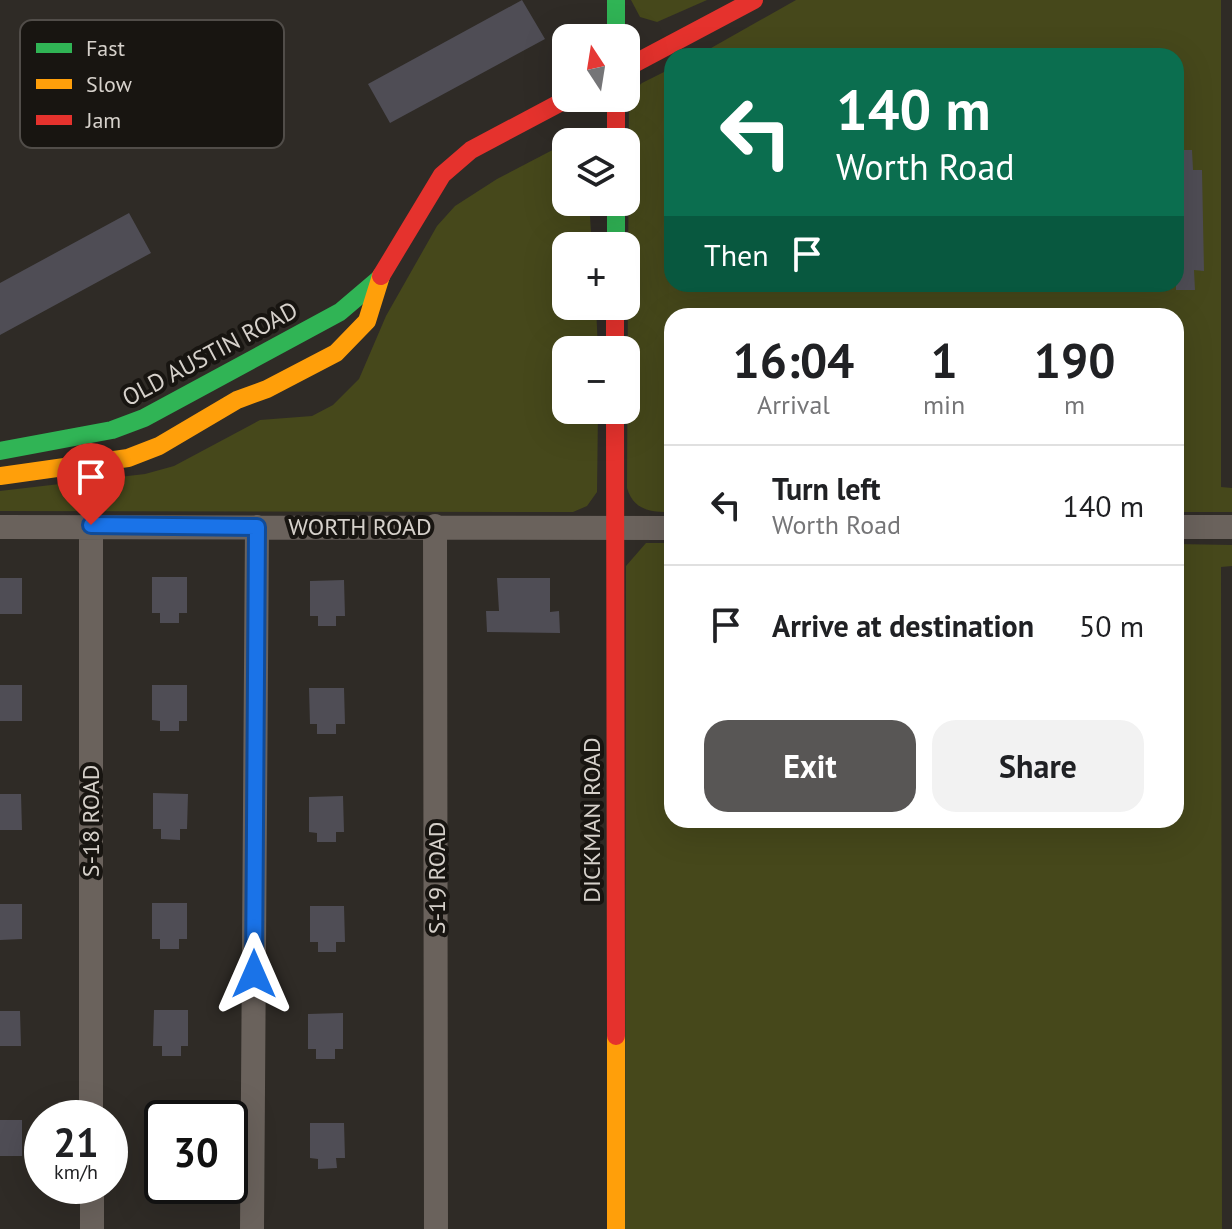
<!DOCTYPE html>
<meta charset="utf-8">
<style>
:root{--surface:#fff;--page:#f2f2f2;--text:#202124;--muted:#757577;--line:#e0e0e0;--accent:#585655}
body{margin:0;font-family:"PT Sans",sans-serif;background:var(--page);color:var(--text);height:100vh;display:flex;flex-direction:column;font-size:30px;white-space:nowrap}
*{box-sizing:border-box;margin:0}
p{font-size:26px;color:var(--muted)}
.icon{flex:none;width:44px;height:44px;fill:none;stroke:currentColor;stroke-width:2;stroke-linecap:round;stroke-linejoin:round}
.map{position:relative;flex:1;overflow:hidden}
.panel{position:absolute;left:664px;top:308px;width:520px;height:520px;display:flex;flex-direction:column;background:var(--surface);border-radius:24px;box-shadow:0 8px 32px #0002}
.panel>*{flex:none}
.top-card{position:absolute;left:664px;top:48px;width:520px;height:244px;border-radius:24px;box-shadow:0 8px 32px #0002;background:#0b6e4f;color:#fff;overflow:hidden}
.needle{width:52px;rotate:348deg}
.fabs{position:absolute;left:552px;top:24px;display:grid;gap:16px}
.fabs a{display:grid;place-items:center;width:88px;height:88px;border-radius:16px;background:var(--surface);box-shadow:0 8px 32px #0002;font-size:40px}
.speed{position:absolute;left:24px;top:1100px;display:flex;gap:16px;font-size:40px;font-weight:700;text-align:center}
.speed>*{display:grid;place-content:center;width:104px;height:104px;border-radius:50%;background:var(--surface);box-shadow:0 8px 32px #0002;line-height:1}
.speed small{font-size:20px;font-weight:400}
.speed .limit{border:4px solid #111;border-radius:12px;background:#fff;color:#111}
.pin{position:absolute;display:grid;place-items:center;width:68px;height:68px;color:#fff;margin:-82px -34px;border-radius:50% 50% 50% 0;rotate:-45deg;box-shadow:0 0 8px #0007}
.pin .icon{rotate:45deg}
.me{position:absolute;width:88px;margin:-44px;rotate:0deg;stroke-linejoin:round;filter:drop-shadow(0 0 6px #0008)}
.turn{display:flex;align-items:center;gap:28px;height:168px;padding:0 40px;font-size:36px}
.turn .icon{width:104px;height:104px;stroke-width:2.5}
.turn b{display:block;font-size:56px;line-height:68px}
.then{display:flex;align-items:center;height:76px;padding:0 40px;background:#0003;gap:16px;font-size:30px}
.eta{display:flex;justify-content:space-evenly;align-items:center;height:136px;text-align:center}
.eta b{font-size:48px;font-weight:800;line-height:56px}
.primary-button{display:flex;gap:16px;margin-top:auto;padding:16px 40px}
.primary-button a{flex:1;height:92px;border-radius:24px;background:var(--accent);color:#fff;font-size:32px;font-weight:800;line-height:92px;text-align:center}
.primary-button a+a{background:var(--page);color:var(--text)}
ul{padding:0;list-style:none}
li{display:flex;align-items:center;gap:24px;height:120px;padding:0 40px;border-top:2px solid var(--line)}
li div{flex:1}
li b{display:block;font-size:30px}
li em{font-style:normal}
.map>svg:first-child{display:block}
.green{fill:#46481b}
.building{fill:#4f4d55}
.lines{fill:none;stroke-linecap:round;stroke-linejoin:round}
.street{stroke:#6a625c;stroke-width:24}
.fast{stroke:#30b455;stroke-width:18}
.slow{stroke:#ff9f0a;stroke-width:18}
.jam{stroke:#e5322d;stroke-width:18}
.route-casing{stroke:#114b97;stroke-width:20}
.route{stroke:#1a73e8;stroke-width:14}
.labels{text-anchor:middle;stroke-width:8;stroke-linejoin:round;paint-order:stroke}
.street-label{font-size:24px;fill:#d6d1cb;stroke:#181511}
.key{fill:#181511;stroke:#514d49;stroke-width:2}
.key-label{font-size:22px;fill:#d6d1cb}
</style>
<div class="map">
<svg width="1232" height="1229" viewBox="0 0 1232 1229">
<rect width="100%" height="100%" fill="#2f2b26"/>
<path class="green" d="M 631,0 L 707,0 L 657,22 L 640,17 Z
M 796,0 L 1221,0 L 1221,487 L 1232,488 L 1232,512 L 1176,512 L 1176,316 L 672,316 L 672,512 C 651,512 634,511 627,488 L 629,95 L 642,83 L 672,68 L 672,284 L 1176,284 L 1176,56 L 697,56 Z
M 566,143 L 566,202 L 589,202 L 592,246 L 566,246 L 566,306 L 596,306 L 598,350 L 566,350 L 566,410 L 598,410 L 597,492 L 587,506 L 573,512 L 0,511 L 0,491 L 145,474 L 174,466 L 260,420 L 312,416 L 333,405 L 359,379 L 386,316 L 437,226 L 455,206 L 497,179 Z
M 646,543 L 672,543 L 672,820 L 1176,820 L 1176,544 L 1232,545 L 1232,566 L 1221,567 L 1222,1229 L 625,1229 L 626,566 Z"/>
<path class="building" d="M 522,0 L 545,39 L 390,123 L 368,84 Z
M 1176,150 L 1192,150 L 1193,170 L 1202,170 L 1204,271 L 1194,270 L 1195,290 L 1176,290 Z
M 129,213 L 151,253 L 0,335 L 0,283 Z
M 152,577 L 187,577 L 187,613 L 179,613 L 179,623 L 160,623 L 160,613 L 152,613 Z
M 0,578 L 22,578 L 22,614 L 0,614 Z
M 497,578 L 550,578 L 550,612 L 559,611 L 560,633 L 487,632 L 486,611 L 499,611 Z
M 344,580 L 345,616 L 336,616 L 336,626 L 318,626 L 318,616 L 310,616 L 310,581 Z
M 0,685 L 22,685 L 22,721 L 0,721 Z
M 152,685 L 187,685 L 187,721 L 179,721 L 179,731 L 160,731 L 160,721 L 152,720 Z
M 309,688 L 344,688 L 345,724 L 336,724 L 336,734 L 317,734 L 317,724 L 310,724 Z
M 153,793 L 188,794 L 187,829 L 180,829 L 180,840 L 161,839 L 161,829 L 153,829 Z
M 0,794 L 21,794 L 22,830 L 0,830 Z
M 343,796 L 344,832 L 336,832 L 336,842 L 317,842 L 317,833 L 309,832 L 309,797 Z
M 152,903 L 187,903 L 187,939 L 179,939 L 179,949 L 160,949 L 160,939 L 152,939 Z
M 0,904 L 22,904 L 22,939 L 0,940 Z
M 310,906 L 344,906 L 345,942 L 336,942 L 336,952 L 318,952 L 318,942 L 310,942 Z
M 154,1010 L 188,1010 L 188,1046 L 181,1046 L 181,1056 L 162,1056 L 162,1046 L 153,1046 Z
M 0,1011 L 20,1011 L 21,1046 L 0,1046 Z
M 343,1013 L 343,1049 L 335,1049 L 335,1059 L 316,1059 L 316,1049 L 308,1049 L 308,1014 Z
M 0,1120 L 22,1120 L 22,1156 L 0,1156 Z
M 310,1123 L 344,1123 L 345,1158 L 336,1158 L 337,1168 L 318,1169 L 318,1159 L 310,1158 Z"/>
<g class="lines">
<path class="street" d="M 91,525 L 91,1118
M 435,526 L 436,1229
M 0,527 L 672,528
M 1176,527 L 1232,527
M 92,1186 L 92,1229
M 252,1229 L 257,527"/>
<path class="fast" d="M 616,0 L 616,38
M 616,202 L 616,246
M 0,451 L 112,430 L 144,418 L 340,312 L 380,278"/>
<path class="slow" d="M 0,476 L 128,458 L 159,446 L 237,400 L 267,389 L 336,353 L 367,321 L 381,276
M 616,1036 L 616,1229"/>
<path class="jam" d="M 626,68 L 754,0
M 616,98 L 616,142
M 381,276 L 442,175 L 471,150 L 569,98
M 615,306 L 615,350
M 615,410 L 616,1036"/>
</g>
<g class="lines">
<defs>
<path id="route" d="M 91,525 L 257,527 L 254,974"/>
</defs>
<use href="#route" class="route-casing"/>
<use href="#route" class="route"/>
</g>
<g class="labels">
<g class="street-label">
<text transform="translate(210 354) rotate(-28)" y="8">OLD AUSTIN ROAD</text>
<text x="360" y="535">WORTH ROAD</text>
<text transform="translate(592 820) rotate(-90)" y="8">DICKMAN ROAD</text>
<text transform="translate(91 821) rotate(-90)" y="8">S-18 ROAD</text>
<text transform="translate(437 878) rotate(-90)" y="8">S-19 ROAD</text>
</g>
</g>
<rect x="20" y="20" width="264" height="128" rx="12" class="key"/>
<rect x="36" y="43" width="36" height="10" fill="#30b455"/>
<rect x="36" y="79" width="36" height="10" fill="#ff9f0a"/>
<rect x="36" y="115" width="36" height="10" fill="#e5322d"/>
<g class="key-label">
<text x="86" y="56">Fast</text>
<text x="86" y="92">Slow</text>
<text x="86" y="128">Jam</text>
</g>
</svg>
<div class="fabs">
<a><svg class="needle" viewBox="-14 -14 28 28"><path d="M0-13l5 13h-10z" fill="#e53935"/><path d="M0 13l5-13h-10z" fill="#757577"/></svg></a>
<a><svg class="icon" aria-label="layers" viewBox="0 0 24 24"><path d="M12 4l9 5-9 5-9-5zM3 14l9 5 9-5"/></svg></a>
<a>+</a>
<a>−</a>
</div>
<div class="speed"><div>21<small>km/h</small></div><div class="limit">30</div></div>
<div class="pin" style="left:91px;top:525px;background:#d93025"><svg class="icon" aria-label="arrive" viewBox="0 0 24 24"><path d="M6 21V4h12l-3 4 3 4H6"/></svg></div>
<svg class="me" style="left:254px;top:974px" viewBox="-20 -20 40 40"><path d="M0-17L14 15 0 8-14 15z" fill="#1a73e8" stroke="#fff" stroke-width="4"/></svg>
<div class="top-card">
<div class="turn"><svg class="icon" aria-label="left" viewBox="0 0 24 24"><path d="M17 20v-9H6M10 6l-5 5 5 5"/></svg><div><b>140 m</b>Worth Road</div></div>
<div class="then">Then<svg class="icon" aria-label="arrive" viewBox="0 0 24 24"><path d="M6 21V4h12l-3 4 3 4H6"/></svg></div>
</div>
<section class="panel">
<div class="eta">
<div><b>16:04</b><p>Arrival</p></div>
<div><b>1</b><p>min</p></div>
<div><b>190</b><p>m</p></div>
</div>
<ul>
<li><svg class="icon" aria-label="left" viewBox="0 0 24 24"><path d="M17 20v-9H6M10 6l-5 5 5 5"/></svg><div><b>Turn left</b><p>Worth Road</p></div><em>140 m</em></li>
<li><svg class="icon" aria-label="arrive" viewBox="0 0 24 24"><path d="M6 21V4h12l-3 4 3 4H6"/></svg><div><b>Arrive at destination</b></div><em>50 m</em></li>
</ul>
<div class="primary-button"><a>Exit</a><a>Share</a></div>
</section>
</div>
